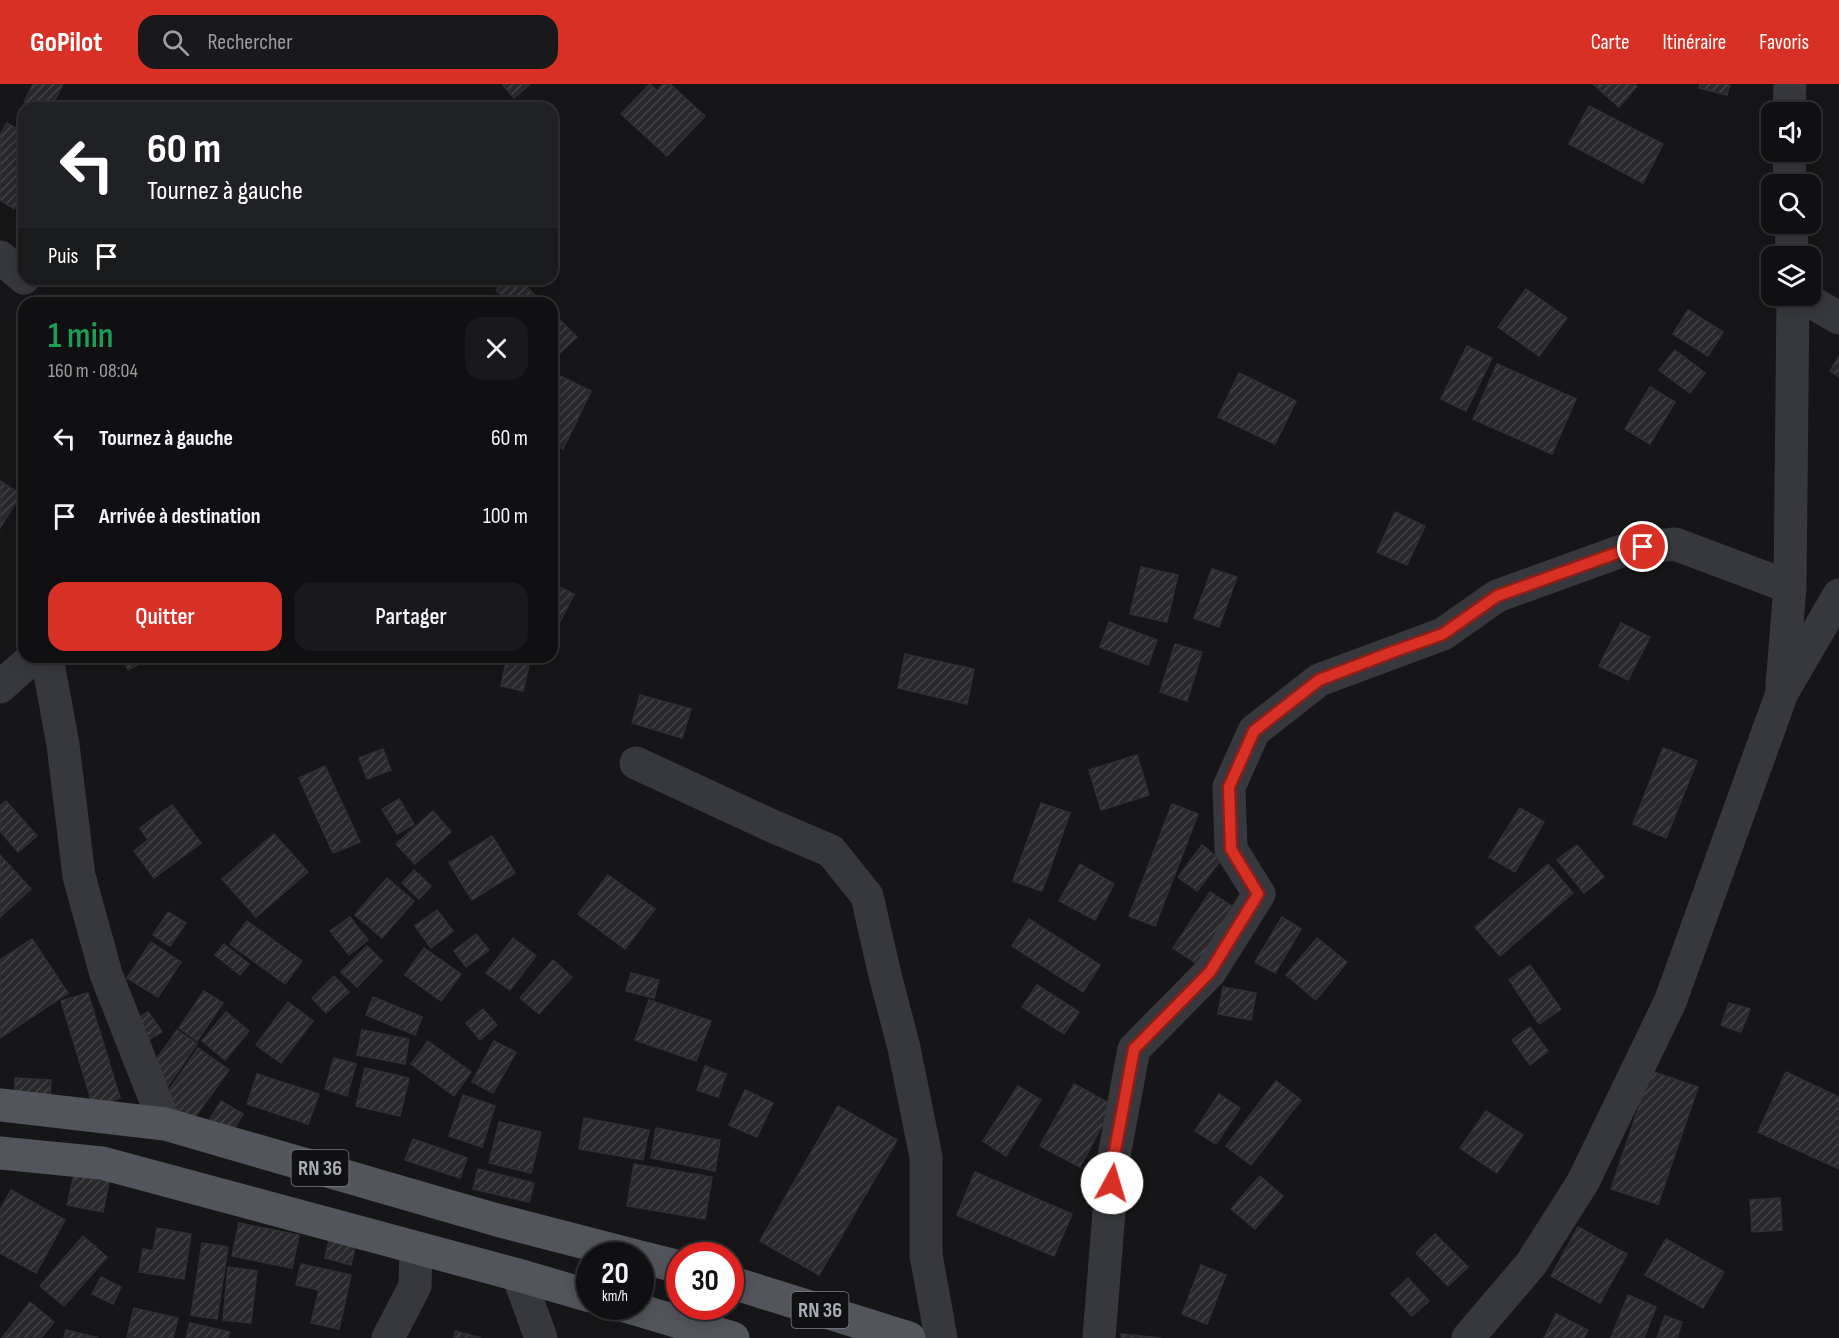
<!DOCTYPE html>
<html lang="fr">
<meta charset="utf-8">
<style>
:root{--surface:#101012;--page:#19191b;--text:#f1f3f6;--muted:#9c9d9f;--line:#303032;--accent:#d93025}
body{margin:0;font-family:"Sofia Sans Condensed",sans-serif;background:var(--page);color:var(--text);height:100vh;display:flex;flex-direction:column;font-size:22px;white-space:nowrap}
*{box-sizing:border-box;margin:0}
p{font-size:20px;color:var(--muted)}
.icon{flex:none;width:33px;height:33px;fill:none;stroke:currentColor;stroke-width:2;stroke-linecap:round;stroke-linejoin:round}
.map{position:relative;flex:1;overflow:hidden}
.details{position:absolute;left:18px;top:213px;width:540px;height:366px;display:flex;flex-direction:column;background:var(--surface);border-radius:18px;box-shadow:0 3px 15px #0003,0 0 0 2px var(--line)}
.details>*{flex:none}
.guide{position:absolute;left:18px;top:18px;width:540px;height:183px;border-radius:18px;box-shadow:0 3px 15px #0003,0 0 0 2px var(--line);background:#202124;color:#fff;overflow:hidden}
.buttons{position:absolute;left:1761px;top:18px;display:grid;gap:12px}
.buttons a{display:grid;place-items:center;width:60px;height:60px;border-radius:12px;background:var(--surface);box-shadow:0 3px 15px #0003,0 0 0 2px var(--line);font-size:30px}
.speed{position:absolute;left:576px;top:1158px;display:flex;gap:12px;font-size:30px;font-weight:700;text-align:center}
.speed>*{display:grid;place-content:center;width:78px;height:78px;border-radius:50%;background:var(--surface);box-shadow:0 3px 15px #0003,0 0 0 2px var(--line);line-height:1}
.speed small{font-size:15px;font-weight:400}
.speed .limit{border:9px solid #d22;background:#fff;color:#111}
.pin{position:absolute;display:grid;place-items:center;width:51px;height:51px;color:#fff;margin:-26px;border:3px solid #fff;border-radius:50%;box-shadow:0 2px 6px #0007}
.me{position:absolute;width:66px;margin:-33px;rotate:6deg;stroke-linejoin:round;filter:drop-shadow(0 0 4px #0008)}
.turn{display:flex;align-items:center;gap:21px;height:126px;padding:0 30px;font-size:27px}
.turn .icon{width:78px;height:78px;stroke-width:2.5}
.turn b{display:block;font-size:42px;line-height:51px}
.then{display:flex;align-items:center;height:57px;padding:0 30px;background:#0003;gap:12px;font-size:22px}
.round{display:grid;place-items:center;flex:none;width:63px;height:63px;border-radius:18px;background:var(--page)}
.overview{display:flex;align-items:center;justify-content:space-between;height:102px;padding:0 30px}
h1{font-size:36px;font-weight:600;line-height:45px;color:#1e9e55}
.primary-button{display:flex;gap:12px;margin-top:auto;padding:12px 30px}
.primary-button a{flex:1;height:69px;border-radius:18px;background:var(--accent);color:#fff;font-size:24px;font-weight:600;line-height:69px;text-align:center}
.primary-button a+a{background:var(--page);color:var(--text)}
ul{padding:0;list-style:none}
li{display:flex;align-items:center;gap:18px;height:78px;padding:0 30px}
li div{flex:1}
li b{display:block;font-size:22px}
li em{font-style:normal}
header{display:flex;align-items:center;gap:36px;box-sizing:border-box;height:84px;padding:0 30px;background:var(--accent);color:#fff}
header strong{font-size:28px}
nav{display:flex;gap:33px;margin-inline-start:auto;font-size:21px}
.search{width:420px;height:54px;background:var(--page);display:flex;align-items:center;gap:15px;box-sizing:border-box;padding:0 21px;border-radius:18px;color:var(--muted);font-size:22px}
.map>svg:first-child{display:block}
.building{fill:url(#building-hatch);stroke:#303034;stroke-width:1.5}
.lines{fill:none;stroke-linecap:round;stroke-linejoin:round}
.minor{stroke:#37383d;stroke-width:33}
.major{stroke:#53555c;stroke-width:33}
.route-casing{stroke:#8d1f18;stroke-width:15}
.route{stroke:#d93025;stroke-width:10}
.labels{text-anchor:middle;stroke-width:6;stroke-linejoin:round;paint-order:stroke}
.shield{fill:#111113;stroke:#7b7e86;stroke-width:1.5}
.shield-label{font-size:21px;font-weight:bold;fill:#a8adb8}
</style>
<header>
<strong>GoPilot</strong>
<div class="search"><svg class="icon" aria-label="search" viewBox="0 0 24 24"><circle cx="10" cy="10" r="6"/><path d="M15 15l6 6"/></svg>Rechercher</div>
<nav><a>Carte</a><a>Itinéraire</a><a>Favoris</a></nav>
</header>
<div class="map">
<svg width="1839" height="1254" viewBox="0 0 1839 1254">
<defs>
<pattern id="building-hatch" width="6" height="6" patternUnits="userSpaceOnUse" patternTransform="scale(1.5)"><rect width="6" height="6" fill="#29292c"/><path d="M-1 1l2-2M0 6l6-6M5 7l2-2" fill="none" stroke="#454548"/></pattern>
</defs>
<rect width="100%" height="100%" fill="#161618"/>
<path class="building" d="M 33,0 L 63,0 L 51,24 L 35,24 L 24,18 Z
M 502,0 L 530,0 L 514,14 Z
M 650,0 L 657,7 L 663,0 L 670,0 L 705,32 L 667,72 L 621,30 Z
M 1593,0 L 1635,0 L 1637,2 L 1619,23 Z
M 1700,0 L 1730,0 L 1727,11 L 1699,4 Z
M 1589,22 L 1663,60 L 1643,99 L 1569,60 Z
M 7,39 L 24,49 L 24,108 L 14,125 L 0,116 L 0,51 Z
M 24,140 L 24,157 L 16,151 Z
M 507,195 L 519,195 L 543,219 L 508,219 L 496,206 Z
M 1526,205 L 1567,234 L 1539,272 L 1498,243 Z
M 1688,226 L 1723,248 L 1708,272 L 1673,250 Z
M 552,228 L 577,253 L 559,270 L 552,263 Z
M 1467,262 L 1492,274 L 1466,327 L 1441,315 Z
M 1675,266 L 1705,289 L 1690,309 L 1659,286 Z
M 1839,272 L 1839,293 L 1830,287 Z
M 1497,280 L 1576,315 L 1552,370 L 1473,335 Z
M 552,288 L 591,307 L 563,365 L 552,359 Z
M 1239,289 L 1296,317 L 1275,360 L 1218,333 Z
M 1650,303 L 1675,318 L 1650,360 L 1625,345 Z
M 0,397 L 21,410 L 0,444 Z
M 1395,428 L 1425,442 L 1407,481 L 1377,468 Z
M 1141,483 L 1178,491 L 1167,538 L 1130,530 Z
M 1212,485 L 1237,493 L 1219,543 L 1194,534 Z
M 552,499 L 574,510 L 557,544 L 552,541 Z
M 1109,538 L 1157,556 L 1148,581 L 1100,563 Z
M 1621,539 L 1650,553 L 1628,596 L 1599,582 Z
M 1175,560 L 1202,568 L 1187,617 L 1160,608 Z
M 905,570 L 974,585 L 967,620 L 898,604 Z
M 121,573 L 150,573 L 150,574 L 128,586 Z
M 507,573 L 531,573 L 523,607 L 501,602 Z
M 640,611 L 691,625 L 682,654 L 632,639 Z
M 1663,664 L 1697,677 L 1666,754 L 1633,740 Z
M 383,665 L 391,686 L 367,695 L 359,674 Z
M 1137,671 L 1149,711 L 1101,726 L 1089,686 Z
M 325,682 L 360,758 L 333,769 L 299,694 Z
M 399,715 L 414,740 L 397,750 L 382,725 Z
M 6,717 L 37,752 L 18,768 L 0,747 L 0,722 Z
M 1041,719 L 1070,729 L 1042,807 L 1013,797 Z
M 1172,720 L 1198,730 L 1155,842 L 1129,832 Z
M 172,721 L 201,759 L 154,794 L 134,767 L 148,756 L 140,744 Z
M 1520,724 L 1544,738 L 1515,788 L 1489,773 Z
M 433,727 L 451,748 L 415,780 L 396,760 Z
M 274,750 L 308,788 L 256,833 L 222,795 Z
M 492,752 L 515,789 L 472,816 L 449,779 Z
M 1202,761 L 1221,776 L 1197,807 L 1178,793 Z
M 1577,761 L 1604,793 L 1584,809 L 1557,776 Z
M 0,771 L 31,805 L 0,833 Z
M 1080,780 L 1114,800 L 1095,836 L 1059,817 Z
M 1548,780 L 1573,809 L 1500,872 L 1475,843 Z
M 414,786 L 431,802 L 419,815 L 402,799 Z
M 608,791 L 655,825 L 625,865 L 578,830 Z
M 387,794 L 414,817 L 382,854 L 355,831 Z
M 1210,808 L 1236,825 L 1199,881 L 1173,864 Z
M 437,826 L 453,847 L 431,864 L 415,842 Z
M 168,828 L 186,839 L 170,862 L 153,851 Z
M 350,833 L 368,856 L 349,871 L 330,847 Z
M 1282,833 L 1301,845 L 1275,889 L 1255,878 Z
M 1029,835 L 1100,881 L 1083,908 L 1012,862 Z
M 247,837 L 302,877 L 285,900 L 230,860 Z
M 476,850 L 489,866 L 466,883 L 454,867 Z
M 513,854 L 536,872 L 510,906 L 486,889 Z
M 1317,854 L 1347,878 L 1316,916 L 1286,891 Z
M 32,855 L 68,909 L 0,954 L 0,876 Z
M 151,858 L 181,878 L 158,913 L 127,894 Z
M 224,860 L 249,880 L 240,891 L 215,871 Z
M 367,862 L 382,877 L 357,903 L 341,888 Z
M 424,864 L 461,890 L 441,917 L 405,891 Z
M 553,876 L 572,893 L 539,930 L 520,914 Z
M 1530,881 L 1561,925 L 1539,940 L 1509,896 Z
M 631,889 L 659,896 L 654,914 L 626,907 Z
M 334,892 L 349,908 L 326,929 L 312,914 Z
M 1037,901 L 1079,928 L 1064,950 L 1022,923 Z
M 1223,903 L 1256,909 L 1251,936 L 1218,930 Z
M 204,907 L 223,919 L 197,957 L 179,944 Z
M 88,909 L 120,1014 L 93,1022 L 61,917 Z
M 373,913 L 422,933 L 415,951 L 366,931 Z
M 649,916 L 711,937 L 696,977 L 635,956 Z
M 288,918 L 313,937 L 281,979 L 256,961 Z
M 1729,919 L 1750,925 L 1741,948 L 1721,941 Z
M 483,925 L 497,941 L 480,956 L 466,939 Z
M 148,928 L 162,948 L 150,955 L 136,935 Z
M 226,928 L 249,947 L 225,976 L 202,957 Z
M 1530,943 L 1548,967 L 1530,981 L 1512,956 Z
M 177,946 L 197,960 L 167,1003 L 146,990 Z
M 362,946 L 409,955 L 405,980 L 357,971 Z
M 428,957 L 471,988 L 454,1012 L 411,980 Z
M 494,957 L 516,968 L 493,1009 L 472,998 Z
M 198,964 L 229,986 L 193,1036 L 163,1015 Z
M 334,974 L 356,980 L 347,1012 L 325,1005 Z
M 705,982 L 726,990 L 718,1013 L 697,1006 Z
M 365,984 L 409,994 L 400,1032 L 356,1022 Z
M 1651,987 L 1698,1003 L 1658,1120 L 1611,1105 Z
M 1786,988 L 1839,1013 L 1839,1085 L 1758,1048 Z
M 257,990 L 319,1010 L 308,1040 L 247,1020 Z
M 15,994 L 51,996 L 50,1013 L 15,1011 Z
M 1276,997 L 1301,1016 L 1251,1081 L 1226,1062 Z
M 1074,1000 L 1113,1021 L 1080,1083 L 1040,1062 Z
M 1018,1002 L 1041,1016 L 1006,1072 L 983,1057 Z
M 745,1006 L 773,1019 L 757,1053 L 729,1041 Z
M 1219,1010 L 1240,1024 L 1216,1060 L 1195,1047 Z
M 463,1011 L 495,1022 L 482,1063 L 449,1052 Z
M 221,1017 L 243,1030 L 232,1048 L 210,1035 Z
M 838,1022 L 897,1056 L 819,1191 L 760,1157 Z
M 1486,1027 L 1523,1051 L 1497,1089 L 1460,1064 Z
M 584,1034 L 649,1046 L 643,1076 L 579,1065 Z
M 499,1038 L 541,1048 L 531,1089 L 489,1079 Z
M 656,1044 L 720,1056 L 715,1087 L 651,1074 Z
M 413,1055 L 467,1074 L 460,1094 L 405,1076 Z
M 634,1080 L 712,1093 L 705,1135 L 627,1122 Z
M 478,1085 L 534,1099 L 529,1118 L 473,1105 Z
M 975,1088 L 1072,1130 L 1054,1172 L 957,1131 Z
M 74,1091 L 109,1098 L 103,1128 L 67,1121 Z
M 1260,1092 L 1283,1112 L 1255,1145 L 1231,1125 Z
M 11,1106 L 65,1136 L 36,1189 L 0,1169 L 0,1126 Z
M 1780,1114 L 1782,1146 L 1752,1148 L 1750,1116 Z
M 239,1139 L 299,1151 L 292,1184 L 232,1172 Z
M 1578,1143 L 1627,1170 L 1600,1219 L 1551,1192 Z
M 157,1144 L 191,1150 L 184,1195 L 139,1188 L 143,1165 L 153,1167 Z
M 331,1148 L 357,1154 L 351,1181 L 325,1174 Z
M 1435,1150 L 1468,1183 L 1448,1202 L 1416,1169 Z
M 83,1152 L 107,1173 L 64,1222 L 40,1202 Z
M 1666,1155 L 1724,1188 L 1703,1224 L 1645,1191 Z
M 202,1159 L 228,1163 L 217,1235 L 191,1231 Z
M 301,1180 L 351,1191 L 339,1245 L 311,1239 L 319,1206 L 296,1201 Z
M 1201,1181 L 1226,1191 L 1207,1240 L 1182,1230 Z
M 228,1183 L 257,1187 L 251,1239 L 223,1236 Z
M 101,1193 L 121,1203 L 113,1220 L 92,1210 Z
M 1408,1194 L 1429,1217 L 1412,1232 L 1391,1210 Z
M 1628,1211 L 1656,1223 L 1644,1254 L 1611,1254 Z
M 30,1218 L 54,1238 L 41,1254 L 2,1254 Z
M 134,1224 L 178,1234 L 173,1254 L 127,1253 Z
M 1556,1230 L 1588,1246 L 1584,1254 L 1544,1254 Z
M 1665,1232 L 1682,1238 L 1677,1254 L 1657,1254 Z
M 190,1239 L 230,1248 L 228,1254 L 186,1254 Z
M 66,1246 L 99,1254 L 64,1254 Z
M 455,1247 L 482,1254 L 454,1254 Z
M 1121,1250 L 1162,1254 L 1121,1254 Z"/>
<g class="lines">
<path class="minor" d="M 1789,28 L 1790,0
M 1789,68 L 1790,100
M 1791,140 L 1792,172
M 0,173 L 24,194
M 1801,212 L 1839,234
M 47,573 L 63,661 L 79,792 L 106,890 L 165,1040
M 1782,601 L 1790,503 L 1793,212
M 0,603 L 34,573
M 636,679 L 770,741 L 831,767 L 867,812 L 885,891 L 904,964 L 926,1073 L 926,1171 L 941,1254
M 518,1191 L 541,1254
M 388,1254 L 415,1202 L 416,1164
M 1099,1254 L 1113,1077 L 1134,965 L 1210,888 L 1259,810 L 1231,765 L 1229,703 L 1254,647 L 1319,596 L 1443,550 L 1497,512 L 1627,465 L 1675,460 L 1790,503
M 1468,1254 L 1531,1180 L 1583,1098 L 1670,918 L 1782,609 L 1839,511"/>
<path class="major" d="M 0,1021 L 165,1040 L 497,1136 L 636,1172
M 0,1069 L 102,1079 L 518,1191 L 590,1212
M 640,1173 L 680,1183
M 730,1198 L 909,1254
M 625,1222 L 733,1254"/>
</g>
<g class="lines">
<defs>
<path id="route" d="M 1112,1099 L 1113,1077 L 1134,965 L 1210,888 L 1258,810 L 1231,765 L 1229,703 L 1254,647 L 1319,596 L 1395,567 L 1443,550 L 1497,512 L 1628,465 L 1643,463"/>
</defs>
<use href="#route" class="route-casing"/>
<use href="#route" class="route"/>
</g>
<g class="labels">
<g class="shield">
<rect x="291.5" y="1066" width="57" height="36" rx="4.5"/>
<rect x="791.5" y="1208" width="57" height="36" rx="4.5"/>
</g>
<g class="shield-label">
<text x="320" y="1091">RN 36</text>
<text x="820" y="1233">RN 36</text>
</g>
</g>
</svg>
<div class="buttons">
<a><svg class="icon" aria-label="sound" viewBox="0 0 24 24"><path d="M4 9h4l5-4v14l-5-4H4zM17 9q2 3 0 6"/></svg></a>
<a><svg class="icon" aria-label="search" viewBox="0 0 24 24"><circle cx="10" cy="10" r="6"/><path d="M15 15l6 6"/></svg></a>
<a><svg class="icon" aria-label="layers" viewBox="0 0 24 24"><path d="M12 4l9 5-9 5-9-5zM3 14l9 5 9-5"/></svg></a>
</div>
<div class="speed"><div>20<small>km/h</small></div><div class="limit">30</div></div>
<div class="pin" style="left:1643px;top:463px;background:#d93025"><svg class="icon" aria-label="arrive" viewBox="0 0 24 24"><path d="M6 21V4h12l-3 4 3 4H6"/></svg></div>
<svg class="me" style="left:1112px;top:1099px" viewBox="-20 -20 40 40"><circle r="19" fill="#fff"/><path d="M0-13L10 11 0 6-10 11z" fill="#d93025"/></svg>
<div class="guide">
<div class="turn"><svg class="icon" aria-label="left" viewBox="0 0 24 24"><path d="M17 20v-9H6M10 6l-5 5 5 5"/></svg><div><b>60 m</b>Tournez à gauche</div></div>
<div class="then">Puis<svg class="icon" aria-label="arrive" viewBox="0 0 24 24"><path d="M6 21V4h12l-3 4 3 4H6"/></svg></div>
</div>
<section class="details">
<div class="overview"><div><h1>1 min</h1><p>160 m · 08:04</p></div><a class="round"><svg class="icon" aria-label="close" viewBox="0 0 24 24"><path d="M6 6l12 12M18 6L6 18"/></svg></a></div>
<ul>
<li><svg class="icon" aria-label="left" viewBox="0 0 24 24"><path d="M17 20v-9H6M10 6l-5 5 5 5"/></svg><div><b>Tournez à gauche</b></div><em>60 m</em></li>
<li><svg class="icon" aria-label="arrive" viewBox="0 0 24 24"><path d="M6 21V4h12l-3 4 3 4H6"/></svg><div><b>Arrivée à destination</b></div><em>100 m</em></li>
</ul>
<div class="primary-button"><a>Quitter</a><a>Partager</a></div>
</section>
</div>
